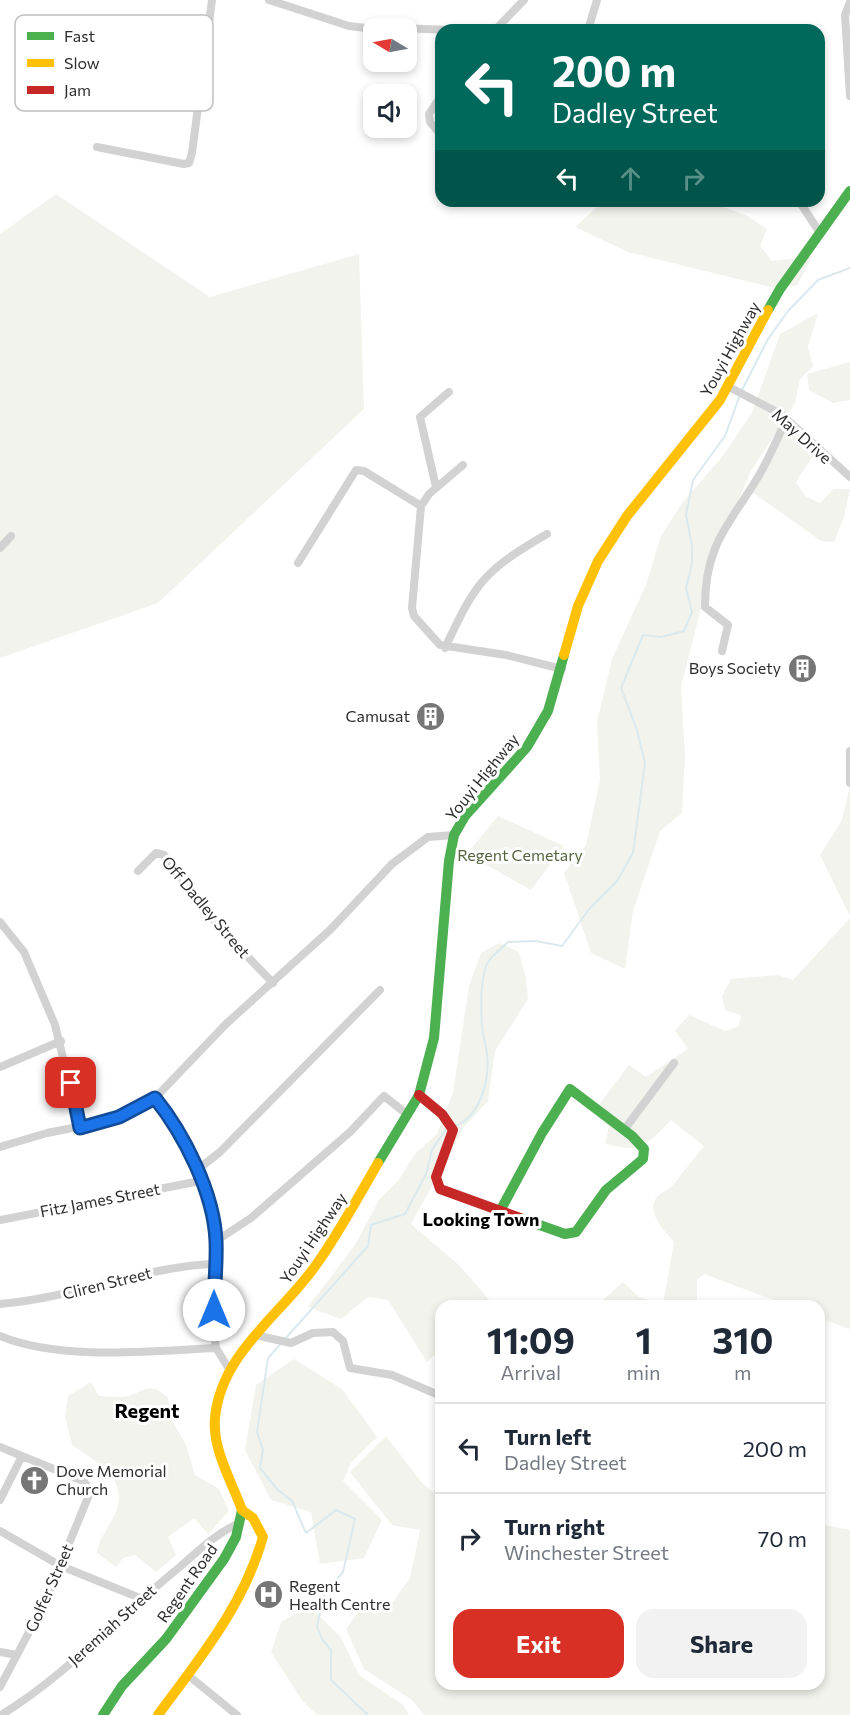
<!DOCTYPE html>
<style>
:root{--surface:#fff;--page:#f2f2f3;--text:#1f2937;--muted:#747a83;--line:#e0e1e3;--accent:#d93025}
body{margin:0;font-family:Commissioner,sans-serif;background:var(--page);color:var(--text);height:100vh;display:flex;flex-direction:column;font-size:22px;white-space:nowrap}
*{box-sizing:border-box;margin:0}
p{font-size:20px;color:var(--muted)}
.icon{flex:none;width:33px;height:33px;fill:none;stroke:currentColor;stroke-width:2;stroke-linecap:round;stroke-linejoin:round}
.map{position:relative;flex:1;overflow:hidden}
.sheet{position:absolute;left:435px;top:1300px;width:390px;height:390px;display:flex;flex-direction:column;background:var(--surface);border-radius:18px;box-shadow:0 3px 9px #0003}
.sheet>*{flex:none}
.hud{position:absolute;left:435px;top:24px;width:390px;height:183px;border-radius:18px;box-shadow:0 3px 9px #0003;background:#00695c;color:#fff;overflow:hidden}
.needle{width:39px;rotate:280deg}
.tools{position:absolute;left:363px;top:18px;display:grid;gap:12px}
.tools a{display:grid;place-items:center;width:54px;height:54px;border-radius:12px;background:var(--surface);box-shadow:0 3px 9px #0003;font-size:30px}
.pin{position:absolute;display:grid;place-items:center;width:51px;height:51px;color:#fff;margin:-26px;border-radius:12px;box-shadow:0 3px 9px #0006}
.me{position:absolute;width:66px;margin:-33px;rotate:0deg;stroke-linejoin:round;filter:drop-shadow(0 0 4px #0008)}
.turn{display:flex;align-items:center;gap:21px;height:126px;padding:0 18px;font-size:27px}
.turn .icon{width:78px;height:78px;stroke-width:2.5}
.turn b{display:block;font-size:42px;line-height:51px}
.lanes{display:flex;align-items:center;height:57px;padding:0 18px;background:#0003;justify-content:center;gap:30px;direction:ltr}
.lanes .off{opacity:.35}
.eta{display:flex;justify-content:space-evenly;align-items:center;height:102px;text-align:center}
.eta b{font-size:36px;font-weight:700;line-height:42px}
.action{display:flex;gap:12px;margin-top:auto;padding:12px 18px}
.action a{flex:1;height:69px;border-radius:18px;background:var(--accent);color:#fff;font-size:24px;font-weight:700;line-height:69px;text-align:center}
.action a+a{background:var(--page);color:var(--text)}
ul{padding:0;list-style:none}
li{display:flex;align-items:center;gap:18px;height:90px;padding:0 18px;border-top:2px solid var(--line)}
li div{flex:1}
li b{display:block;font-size:22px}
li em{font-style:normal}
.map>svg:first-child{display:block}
.green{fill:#f1f3ec}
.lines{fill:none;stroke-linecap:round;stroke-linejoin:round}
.stream{stroke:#dae9ee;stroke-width:2}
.street{stroke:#d2d2d2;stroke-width:8}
.fast{stroke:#4caf50;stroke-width:10}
.slow{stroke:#ffc107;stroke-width:10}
.jam{stroke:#c62828;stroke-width:10}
.route-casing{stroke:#114b97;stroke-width:15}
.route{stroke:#1a73e8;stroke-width:10}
.labels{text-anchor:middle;stroke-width:6;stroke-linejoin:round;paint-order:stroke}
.street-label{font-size:16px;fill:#2d2d2d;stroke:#fff}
.poi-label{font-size:16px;fill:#2d2d2d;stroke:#fff;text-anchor:end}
.park-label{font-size:16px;fill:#55643f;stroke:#fff}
.neighbourhood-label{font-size:18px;font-weight:bold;fill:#000;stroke:#fff}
.quarter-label{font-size:20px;font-weight:bold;fill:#000;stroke:#fff}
.key{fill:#fff;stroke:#c0c0c0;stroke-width:1.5}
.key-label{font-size:16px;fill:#2d2d2d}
</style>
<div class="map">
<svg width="850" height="1715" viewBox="0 0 850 1715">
<rect width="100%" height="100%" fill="#fff"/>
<path class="green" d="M 56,194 L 210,297 L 359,254 L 364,409 L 158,603 L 0,658 L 0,234 Z
M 604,201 L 708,201 L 747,216 L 767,229 L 760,246 L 772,261 L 812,256 L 797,286 L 770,287 L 628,252 L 575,227 Z
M 818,313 L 808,347 L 813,366 L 800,379 L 795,403 L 751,471 L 727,527 L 706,589 L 681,686 L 685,756 L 682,813 L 660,831 L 633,911 L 625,969 L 591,953 L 564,873 L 586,845 L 600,780 L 597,722 L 612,659 L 646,585 L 661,536 L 682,503 L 722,457 L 752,413 L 780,334 Z
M 850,362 L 850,400 L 833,403 L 809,390 L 807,374 Z
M 787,425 L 825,460 L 820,462 L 813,456 L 796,482 L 805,496 L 820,503 L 834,489 L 850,489 L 844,517 L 834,542 L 821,541 L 752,492 L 772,459 Z
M 850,786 L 850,916 L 820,855 L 842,820 Z
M 498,816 L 564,846 L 531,890 L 467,854 Z
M 850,918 L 850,1329 L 819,1318 L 819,1306 L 789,1306 L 704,1274 L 697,1280 L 697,1306 L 608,1306 L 604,1299 L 623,1282 L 639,1297 L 663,1304 L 674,1242 C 664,1230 642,1209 660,1194 C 664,1191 668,1190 672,1186 C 683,1173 693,1159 704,1146 L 671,1120 C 648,1144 639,1155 605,1143 L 609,1126 L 594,1111 L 629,1065 L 646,1077 L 688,1049 L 675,1031 L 689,1015 L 725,1031 L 739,1026 L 741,1015 L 725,1010 L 722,996 L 731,979 L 778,975 L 793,980 Z
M 499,943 L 519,952 L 526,979 L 528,999 L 495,1051 L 488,1101 L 464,1127 L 411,1224 L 460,1266 L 491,1302 L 486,1306 L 441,1306 L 441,1349 L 427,1362 L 388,1300 L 368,1297 L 341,1319 L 308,1307 L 355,1245 L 379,1200 L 398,1181 L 415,1154 L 437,1134 L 453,1093 L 469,986 L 481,953 Z
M 294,1359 L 342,1389 L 377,1437 L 351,1463 L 343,1481 L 382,1520 L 364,1558 L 320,1564 L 311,1512 L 271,1500 L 245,1450 L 256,1385 Z
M 91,1382 L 99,1396 C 107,1396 116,1398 124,1397 C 142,1394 149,1379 168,1398 L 170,1417 L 186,1445 L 195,1475 L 219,1489 L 229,1511 L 208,1534 L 194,1518 L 168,1537 L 176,1555 L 156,1572 L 135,1555 L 123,1558 L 116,1567 L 97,1553 C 99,1539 105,1533 112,1520 C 134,1481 99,1464 72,1445 L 65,1417 L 68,1396 Z
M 386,1436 L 423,1484 L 433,1492 L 441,1478 L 441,1684 L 819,1684 L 819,1524 L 850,1530 L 850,1715 L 424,1715 L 412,1700 L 364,1669 L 346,1629 L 365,1603 L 392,1603 L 410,1578 L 420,1530 L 392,1525 L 350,1472 Z
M 309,1606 L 340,1636 L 359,1675 L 403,1705 L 409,1715 L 317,1715 L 302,1700 L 271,1652 L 281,1622 Z"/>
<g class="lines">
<path class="stream" d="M 742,390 L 768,339 L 788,311 L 818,280 L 850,268
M 455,1126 C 480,1117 490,1080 487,1054 C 486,1045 483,1036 482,1027 C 481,1008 480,985 486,966 C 489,957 501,949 508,942 L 536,941 L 562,946 L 590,908 L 617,881 L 633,853 L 645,763 L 637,730 L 621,688 L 643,635 L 661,637 L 684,631 L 692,612 L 686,588 L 692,564 L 692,546 L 686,515 L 693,480 L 725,436 L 740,395
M 368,1715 L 331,1680 L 331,1650 L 322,1639 L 317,1626 L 324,1595 L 343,1572 L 355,1519 L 336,1510 L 306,1533 L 292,1501 L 277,1489 L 260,1468 L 263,1450 L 257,1432 L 268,1358 L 368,1246 L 371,1225 L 405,1214 L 426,1174 L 432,1150 L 446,1129"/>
<path class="street" d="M 269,0 L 349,26 L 374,29
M 850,2 L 845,15 L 850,96
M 400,28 L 451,30
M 495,30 L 524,0
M 588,30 L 597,0
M 441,96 L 429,114 L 430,122 L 441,135
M 97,147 L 184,164 L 189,163 L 192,153 L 212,0
M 799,201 L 820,233
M 729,387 L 781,414 L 850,477
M 463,465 L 429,494 L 421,506 L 412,608 L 414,616 L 440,645 L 506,655 L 562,669
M 436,487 L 420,417 L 449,392
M 0,548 L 11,536
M 298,563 L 356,470 L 364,471 L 421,506
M 445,648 C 476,582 483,571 547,534
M 722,651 L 728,625 L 705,607 C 705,544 728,527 758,477 C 769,459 777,438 787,419
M 850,751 L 850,783
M 138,871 L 156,853 L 164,855 L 219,927 L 273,983
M 0,922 L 24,952 L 55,1025 L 80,1128
M 0,1067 L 61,1041
M 155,1098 L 184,1136 L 211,1213 L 216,1241 L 214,1334 L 216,1348 L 229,1369
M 624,1130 L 674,1063
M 0,1147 L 47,1133 L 108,1121 L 155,1098 L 226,1024 L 330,930 L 392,864 L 428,837 L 454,835
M 197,1170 L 220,1152 L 380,990
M 0,1220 L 200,1181
M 216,1241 L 251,1218 L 350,1132 L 384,1096 L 408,1115
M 0,1304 C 73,1298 141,1267 214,1264
M 255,1335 L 291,1343 L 313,1333 L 333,1332 L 343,1341 L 350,1368 L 392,1375 L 441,1396
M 0,1336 C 59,1361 153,1351 216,1348
M 0,1447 L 83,1481 L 91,1490 L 45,1602 L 0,1687
M 0,1500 L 21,1458
M 0,1531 L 61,1566 L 140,1598
M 0,1652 L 17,1655
M 189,1676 L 237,1715
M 1,1715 C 67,1675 121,1614 181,1566 C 199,1550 218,1532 240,1523"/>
<path class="fast" d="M 768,310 L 780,289 L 850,191
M 378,1163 L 419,1095 L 434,1038 L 449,861 L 454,835 L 465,816 L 527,747 L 548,711 L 564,655
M 499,1213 L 542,1133 L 570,1089 L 632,1136 L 644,1149 L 643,1159 L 606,1190 L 576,1232 L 565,1234 L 520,1218
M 103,1715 L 122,1686 L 166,1639 L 224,1559 L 236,1537 L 242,1510"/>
<path class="slow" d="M 564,655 L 578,606 L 598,561 L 627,516 L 720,400 L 768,310
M 242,1510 C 232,1482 212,1449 215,1418 C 221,1353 281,1315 316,1265 C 339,1233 358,1197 378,1163
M 158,1715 C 199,1659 244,1605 263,1537 L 253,1518 L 242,1510"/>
<path class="jam" d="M 419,1095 L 442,1114 L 453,1130 L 436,1177 L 440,1189 L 520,1218"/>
</g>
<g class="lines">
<defs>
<path id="route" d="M 71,1083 L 80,1128 L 119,1117 L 155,1098 C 184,1134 214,1193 216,1241 C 217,1264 214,1287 214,1310"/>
</defs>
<use href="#route" class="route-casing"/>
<use href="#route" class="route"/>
</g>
<defs>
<symbol id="building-disc" viewBox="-11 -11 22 22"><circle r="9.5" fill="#767676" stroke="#fff"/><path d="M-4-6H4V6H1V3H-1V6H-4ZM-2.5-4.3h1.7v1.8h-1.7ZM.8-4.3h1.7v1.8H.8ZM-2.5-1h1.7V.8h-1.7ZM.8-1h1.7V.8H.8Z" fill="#fff"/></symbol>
<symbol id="church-disc" viewBox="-11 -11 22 22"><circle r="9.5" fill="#767676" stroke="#fff"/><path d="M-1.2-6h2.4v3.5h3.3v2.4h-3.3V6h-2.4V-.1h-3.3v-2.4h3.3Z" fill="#fff"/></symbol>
<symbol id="hospital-disc" viewBox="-11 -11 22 22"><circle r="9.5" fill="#767676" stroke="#fff"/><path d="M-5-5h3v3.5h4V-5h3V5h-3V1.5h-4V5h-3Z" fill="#fff"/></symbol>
</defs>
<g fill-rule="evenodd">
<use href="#building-disc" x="786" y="652" width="33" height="33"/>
<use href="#building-disc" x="414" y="700" width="33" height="33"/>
<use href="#church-disc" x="18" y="1464" width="33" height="33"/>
<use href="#hospital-disc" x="252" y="1578" width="33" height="33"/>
</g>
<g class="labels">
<g class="street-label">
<text transform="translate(730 349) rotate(-61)" y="6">Youyi Highway</text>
<text transform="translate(802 436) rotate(42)" y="6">May Drive</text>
<text transform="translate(482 777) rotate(-51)" y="6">Youyi Highway</text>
<text transform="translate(206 907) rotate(50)" y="6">Off Dadley Street</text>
<text transform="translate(100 1200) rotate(-11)" y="6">Fitz James Street</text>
<text transform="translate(313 1238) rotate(-56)" y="6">Youyi Highway</text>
<text transform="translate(107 1283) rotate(-14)" y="6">Cliren Street</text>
<text transform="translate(187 1583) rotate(-55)" y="6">Regent Road</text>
<text transform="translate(49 1588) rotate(-66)" y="6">Golfer Street</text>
<text transform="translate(112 1625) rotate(-42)" y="6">Jeremiah Street</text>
</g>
<g class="poi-label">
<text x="781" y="674">Boys Society</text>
<text x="410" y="722">Camusat</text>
<text x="56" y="1477" text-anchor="start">Dove Memorial<tspan x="56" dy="18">Church</tspan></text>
<text x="289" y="1592" text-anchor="start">Regent<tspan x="289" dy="18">Health Centre</tspan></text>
</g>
<g class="park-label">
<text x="520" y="861">Regent Cemetary</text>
</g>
<g class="neighbourhood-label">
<text x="481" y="1226">Looking Town</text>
</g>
<g class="quarter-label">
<text x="147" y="1418">Regent</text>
</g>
</g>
<rect x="15" y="15" width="198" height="96" rx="9" class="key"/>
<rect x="27" y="32" width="27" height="8" fill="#4caf50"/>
<rect x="27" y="59" width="27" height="8" fill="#ffc107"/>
<rect x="27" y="86" width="27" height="8" fill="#c62828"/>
<g class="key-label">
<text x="64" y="42">Fast</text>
<text x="64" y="69">Slow</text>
<text x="64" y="96">Jam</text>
</g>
</svg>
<div class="tools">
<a><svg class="needle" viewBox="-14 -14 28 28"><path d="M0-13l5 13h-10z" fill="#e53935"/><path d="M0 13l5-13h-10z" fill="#747a83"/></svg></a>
<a><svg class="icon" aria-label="sound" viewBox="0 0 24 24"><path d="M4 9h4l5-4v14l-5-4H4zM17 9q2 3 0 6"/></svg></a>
</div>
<div class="pin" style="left:71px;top:1083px;background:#d93025"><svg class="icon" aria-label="arrive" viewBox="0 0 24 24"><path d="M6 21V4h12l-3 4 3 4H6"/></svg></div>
<svg class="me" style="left:214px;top:1310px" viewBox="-20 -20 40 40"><circle r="19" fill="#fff"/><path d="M0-13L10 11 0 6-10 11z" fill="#1a73e8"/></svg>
<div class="hud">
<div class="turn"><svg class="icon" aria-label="left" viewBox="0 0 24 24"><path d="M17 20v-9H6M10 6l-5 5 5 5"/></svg><div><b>200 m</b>Dadley Street</div></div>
<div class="lanes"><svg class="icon" aria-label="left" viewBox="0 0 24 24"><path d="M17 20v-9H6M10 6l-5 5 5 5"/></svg><svg class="icon off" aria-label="ahead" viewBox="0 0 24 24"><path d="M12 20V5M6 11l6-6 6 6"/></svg><svg class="icon off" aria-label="right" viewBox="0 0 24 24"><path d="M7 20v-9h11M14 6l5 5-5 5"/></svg></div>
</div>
<section class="sheet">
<div class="eta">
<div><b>11:09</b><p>Arrival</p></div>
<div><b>1</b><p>min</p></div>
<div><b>310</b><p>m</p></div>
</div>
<ul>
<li><svg class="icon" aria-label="left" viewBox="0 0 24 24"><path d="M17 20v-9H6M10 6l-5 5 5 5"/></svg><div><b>Turn left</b><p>Dadley Street</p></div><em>200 m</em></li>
<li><svg class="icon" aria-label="right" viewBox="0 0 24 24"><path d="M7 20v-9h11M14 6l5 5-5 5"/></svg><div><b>Turn right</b><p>Winchester Street</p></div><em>70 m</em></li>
</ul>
<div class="action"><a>Exit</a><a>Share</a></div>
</section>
</div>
